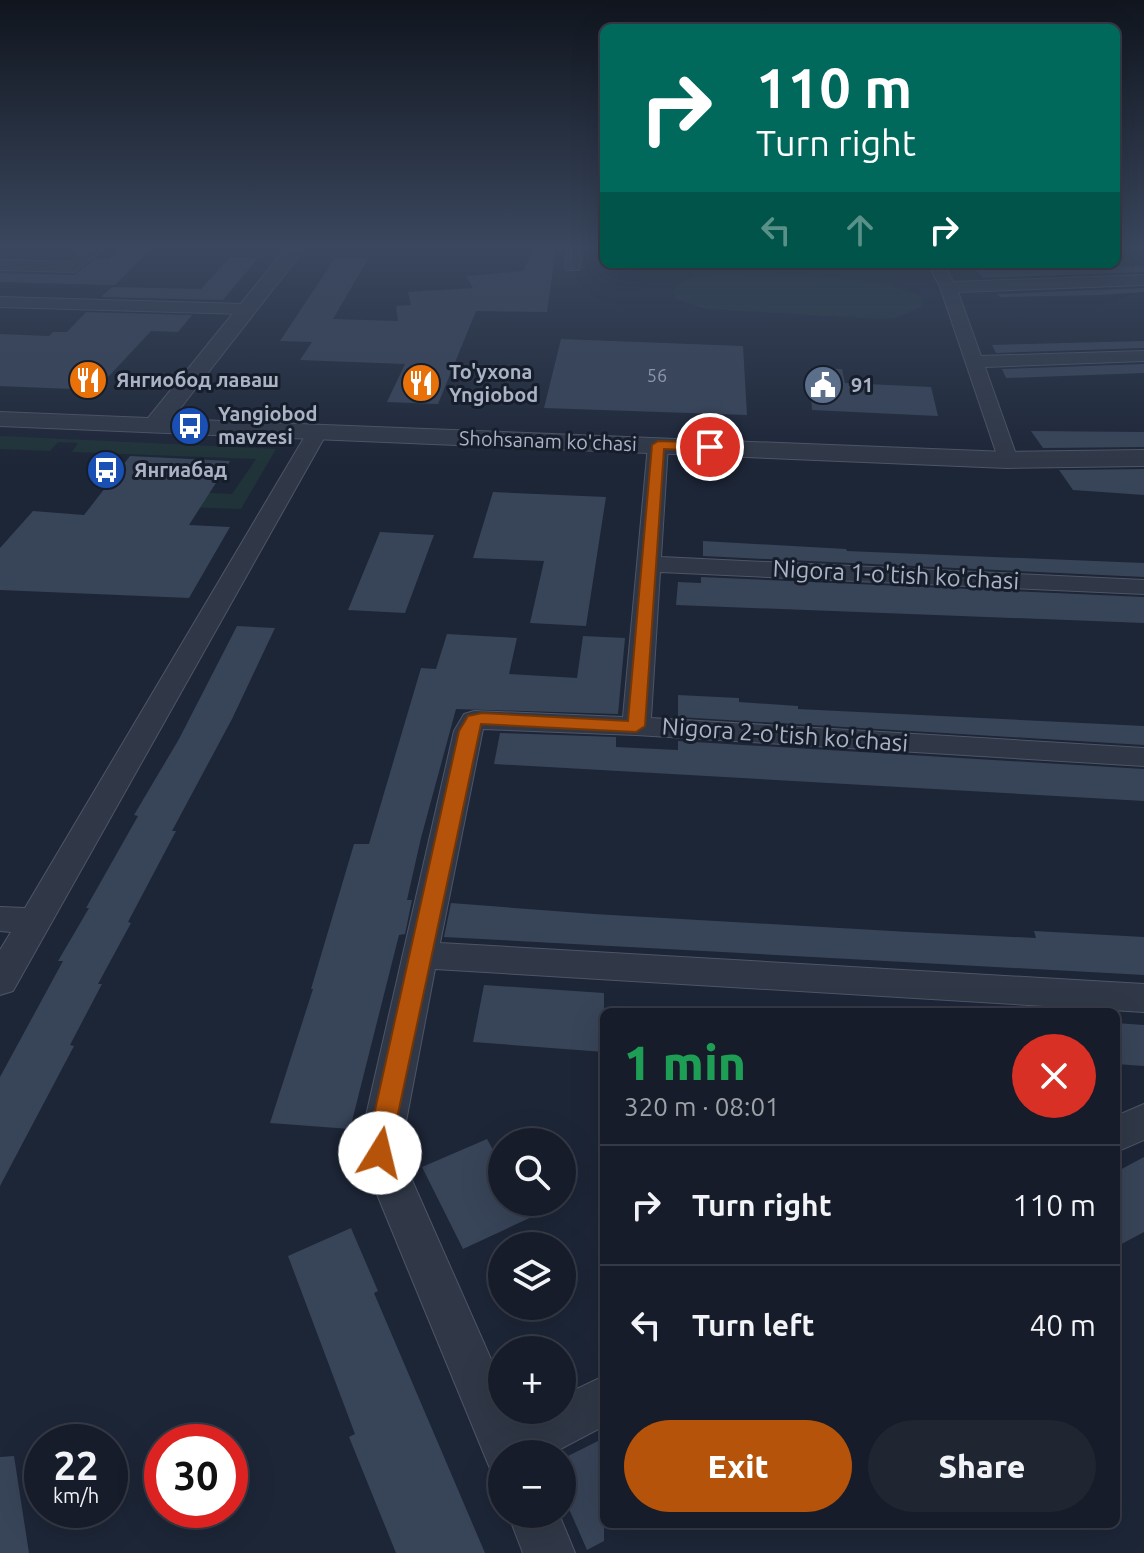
<!DOCTYPE html>
<meta charset="utf-8">
<style>
:root{--surface:#161c29;--page:#1f2531;--text:#f1f3f6;--muted:#9ea1a8;--line:#353a46;--accent:#b45309}
body{margin:0;font-family:Ubuntu,sans-serif;background:var(--page);color:var(--text);height:100vh;display:flex;flex-direction:column;font-size:30px;white-space:nowrap}
*{box-sizing:border-box;margin:0}
p{font-size:26px;color:var(--muted)}
.icon{flex:none;width:44px;height:44px;fill:none;stroke:currentColor;stroke-width:2;stroke-linecap:round;stroke-linejoin:round}
.map{position:relative;flex:1;overflow:hidden}
.side{position:absolute;left:600px;top:1008px;width:520px;height:520px;display:flex;flex-direction:column;background:var(--surface);border-radius:12px;box-shadow:0 8px 32px #0002,0 0 0 2px var(--line)}
.side>*{flex:none}
.banner{position:absolute;left:600px;top:24px;width:520px;height:244px;border-radius:12px;box-shadow:0 8px 32px #0002,0 0 0 2px var(--line);background:#00695c;color:#fff;overflow:hidden}
.buttons{position:absolute;left:488px;top:1128px;display:grid;gap:16px}
.buttons a{display:grid;place-items:center;width:88px;height:88px;border-radius:50%;background:var(--surface);box-shadow:0 8px 32px #0002,0 0 0 2px var(--line);font-size:40px}
.speed{position:absolute;left:24px;top:1424px;display:flex;gap:16px;font-size:40px;font-weight:700;text-align:center}
.speed>*{display:grid;place-content:center;width:104px;height:104px;border-radius:50%;background:var(--surface);box-shadow:0 8px 32px #0002,0 0 0 2px var(--line);line-height:1}
.speed small{font-size:20px;font-weight:400}
.speed .limit{border:12px solid #d22;background:#fff;color:#111}
.pin{position:absolute;display:grid;place-items:center;width:68px;height:68px;color:#fff;margin:-34px;border:4px solid #fff;border-radius:50%;box-shadow:0 2px 8px #0007}
.me{position:absolute;width:88px;margin:-44px;rotate:9deg;stroke-linejoin:round;filter:drop-shadow(0 0 6px #0008)}
.turn{display:flex;align-items:center;gap:28px;height:168px;padding:0 24px;font-size:36px}
.turn .icon{width:104px;height:104px;stroke-width:2.5}
.turn b{display:block;font-size:56px;line-height:68px}
.lanes{display:flex;align-items:center;height:76px;padding:0 24px;background:#0003;justify-content:center;gap:40px;direction:ltr}
.lanes .off{opacity:.35}
.round{display:grid;place-items:center;flex:none;width:84px;height:84px;border-radius:42px;background:var(--page)}
.summary{display:flex;align-items:center;justify-content:space-between;height:136px;padding:0 24px}
h1{font-size:48px;font-weight:800;line-height:60px;color:#1e9e55}
.cta{display:flex;gap:16px;margin-top:auto;padding:16px 24px}
.cta a{flex:1;height:92px;border-radius:48px;background:var(--accent);color:#fff;font-size:32px;font-weight:800;line-height:92px;text-align:center}
.cta a+a{background:var(--page);color:var(--text)}
ul{padding:0;list-style:none}
li{display:flex;align-items:center;gap:24px;height:120px;padding:0 24px;border-top:2px solid var(--line)}
li div{flex:1}
li b{display:block;font-size:30px}
li em{font-style:normal}
.map>svg:first-child{display:block}
.green{fill:#1f3338}
.building{fill:#384458}
.lines{fill:none;stroke-linecap:round;stroke-linejoin:round}
.minor-casing{stroke:#4e5566;stroke-width:2}
.tertiary-casing{stroke:#4e5566;stroke-width:2}
.minor{fill:#303847;fill-rule:evenodd}
.tertiary{fill:#303847;fill-rule:evenodd}
.route{fill:#b45309;stroke:#753606;stroke-width:2}
.labels{text-anchor:middle;stroke-width:6;stroke-linejoin:round;paint-order:stroke}
.far-number-label{font-size:18px;fill:#8e96aa}
.far-poi-label{font-size:20px;font-weight:bold;fill:#aab2c5;stroke:#161e2b;text-anchor:start}
.far-street-label{font-size:20px;fill:#aab2c5;stroke:#161e2b}
.street-label{font-size:24px;fill:#aab2c5;stroke:#161e2b}
</style>
<div class="map">
<svg width="1144" height="1553" viewBox="0 0 1144 1553">
<rect width="100%" height="100%" fill="#1d2637"/>
<path class="green" d="M 722,274 C 763,276 898,273 923,300 L 921,307 L 896,318 L 877,319 L 706,309 L 676,299 L 672,292 C 682,275 704,275 722,274 Z
M 0,436 L 276,449 L 241,509 L 125,505 L 137,489 L 232,494 L 256,459 L 72,452 L 78,443 L 58,442 L 50,451 L 0,449 Z"/>
<path class="building" d="M 119,248 L 152,248 L 115,285 L 0,282 L 0,273 L 74,275 L 95,259 L 109,259 Z
M 534,248 L 556,248 L 547,312 L 476,311 L 438,404 L 387,402 L 405,364 L 300,360 L 312,342 L 280,341 L 335,258 L 368,259 L 333,319 L 398,321 L 396,306 L 411,305 L 408,292 L 473,288 L 466,276 L 523,271 Z
M 230,257 L 258,258 L 223,300 L 101,297 L 112,287 L 201,289 Z
M 1144,266 L 1144,272 L 983,278 L 976,270 Z
M 1144,288 L 1144,292 L 1101,295 L 1000,297 L 997,294 Z
M 86,312 L 192,315 L 178,332 L 151,331 L 96,390 L 0,386 L 0,334 L 49,336 L 53,332 L 67,332 Z
M 561,339 L 743,346 L 747,415 L 544,408 Z
M 1144,341 L 1144,348 L 996,353 L 992,345 Z
M 1144,364 L 1144,373 L 1006,378 L 1002,369 Z
M 815,368 L 842,369 L 845,383 L 931,387 L 938,416 L 812,410 L 810,381 L 817,382 Z
M 1031,431 L 1144,432 L 1144,447 L 1043,448 Z
M 130,456 L 230,461 L 189,525 L 230,527 L 189,598 L 0,590 L 0,548 L 33,511 L 84,515 Z
M 1144,469 L 1144,495 L 1073,490 L 1059,470 Z
M 493,492 L 606,497 L 586,626 L 530,623 L 544,561 L 473,558 Z
M 380,532 L 434,535 L 405,613 L 348,610 Z
M 703,541 L 846,549 L 847,551 L 1144,563 L 1144,577 L 703,556 Z
M 701,577 L 1144,597 L 1144,623 L 676,605 L 678,582 L 701,583 Z
M 237,626 L 275,628 L 232,719 L 172,831 L 176,831 L 128,922 L 131,923 L 98,984 L 102,984 L 70,1045 L 74,1046 L 0,1186 L 0,1077 L 63,961 L 58,961 L 89,908 L 86,908 L 138,816 L 134,815 L 179,739 Z
M 447,634 L 517,638 L 509,674 L 577,678 L 583,636 L 625,638 L 618,714 L 456,709 L 421,838 L 407,900 L 412,900 L 405,934 L 399,935 L 350,1129 L 270,1123 L 313,989 L 311,989 L 354,844 L 369,844 L 421,668 L 436,669 Z
M 678,695 L 739,698 L 739,702 L 798,706 L 798,709 L 1144,726 L 1144,745 L 678,717 Z
M 500,733 L 616,737 L 616,747 L 678,750 L 678,741 L 1144,769 L 1144,801 L 494,764 Z
M 451,903 L 594,914 L 909,932 L 1036,938 L 1034,931 L 1144,937 L 1144,975 L 444,937 Z
M 484,985 L 604,993 L 604,1052 L 473,1042 Z
M 1116,1023 L 1144,1025 L 1144,1066 L 1116,1064 Z
M 487,1139 L 502,1166 L 502,1202 L 564,1202 L 463,1249 L 422,1167 Z
M 1144,1157 L 1144,1232 L 1116,1247 L 1116,1172 Z
M 351,1228 L 378,1291 L 374,1293 L 485,1553 L 396,1553 L 349,1437 L 355,1434 L 288,1256 Z
M 604,1438 L 604,1541 L 587,1550 L 562,1493 L 562,1459 Z
M 14,1456 L 29,1553 L 0,1553 L 0,1457 Z"/>
<g class="lines">
<defs>
<path id="minor" d="M 87,248 L 104,248 L 74,272 L 0,270 L 0,260 L 70,262 Z
M 568,248 L 584,248 L 579,270 L 567,270 L 565,267 Z
M 928,264 L 944,264 L 953,282 L 1144,275 L 1144,285 L 958,292 L 981,356 L 1144,351 L 1144,361 L 985,367 L 1018,460 L 1014,464 L 1000,464 L 940,287 Z
M 0,297 L 246,304 L 254,309 L 246,314 L 0,307 Z
M 318,425 L 328,431 L 13,991 L 0,995 L 0,950 L 11,932 L 0,931 L 0,907 L 25,908 L 308,431 Z
M 658,439 L 668,445 L 661,557 L 1144,580 L 1144,594 L 660,572 L 651,718 L 1144,748 L 1144,766 L 636,735 L 483,729 L 440,943 L 1144,984 L 1144,1012 L 435,969 L 400,1153 L 502,1384 L 502,1410 L 514,1410 L 518,1419 L 536,1410 L 562,1410 L 562,1396 L 604,1376 L 604,1426 L 551,1454 L 502,1454 L 502,1476 L 491,1471 L 360,1153 L 360,1142 L 454,731 L 464,714 L 474,711 L 623,717 L 648,445 Z
M 1144,1104 L 1144,1140 L 1116,1152 L 1116,1116 Z
M 508,1514 L 559,1514 L 575,1553 L 523,1553 Z"/>
<path id="tertiary" d="M 286,248 L 305,248 L 172,419 L 1007,452 L 1144,450 L 1144,466 L 1007,468 L 0,426 L 0,412 L 148,418 Z"/>
</defs>
<use href="#minor" class="minor-casing"/>
<use href="#tertiary" class="tertiary-casing"/>
<use href="#minor" class="minor"/>
<use href="#tertiary" class="tertiary"/>
</g>
<linearGradient id="sky" x2="0" y2="1"><stop stop-color="#10151e"/><stop offset="0.53" stop-color="#3a475e"/><stop offset="1" stop-color="#3a475e" stop-opacity="0"/></linearGradient>
<rect width="1144" height="466" fill="url(#sky)"/>
<path class="route" d="M 658,441 L 710,443 L 716,447 L 710,451 L 664,449 L 645,726 L 636,732 L 481,724 L 392,1142 L 389,1160 L 380,1163 L 372,1160 L 368,1142 L 459,731 L 468,716 L 482,713 L 628,721 L 652,445 Z"/>
<defs>
<symbol id="restaurant-disc" viewBox="-11 -11 22 22"><circle r="9.5" fill="#e8710a" stroke="#161e2b"/><path d="M-5-6h1v4h1v-4h1v4h1v-4h1v5L-1.5 .5V6h-2V.5L-5-1ZM5-6V6H3V1.5H1.5Q1.5-4 5-6Z" fill="#fff"/></symbol>
<symbol id="civic-disc" viewBox="-11 -11 22 22"><circle r="9.5" fill="#5c6f8a" stroke="#161e2b"/><path d="M-.6-6.5H3V-4.5H.6V-3L4-1V1h2V6H-6V1h2V-1L-.6-3ZM-1.2 2.5V6h2.4V2.5Z" fill="#fff"/></symbol>
<symbol id="bus-disc" viewBox="-11 -11 22 22"><circle r="9.5" fill="#1a4fb4" stroke="#161e2b"/><path d="M-5-6H5V4H4V6H2V4H-2V6H-4V4H-5ZM-3.5-4V0h7V-4ZM-3.5 1.2v1.5H-2V1.2ZM2 1.2v1.5H3.5V1.2Z" fill="#fff"/></symbol>
</defs>
<g fill-rule="evenodd">
<use href="#restaurant-disc" x="66" y="358" width="44" height="44"/>
<use href="#restaurant-disc" x="399" y="361" width="44" height="44"/>
<use href="#civic-disc" x="801" y="363" width="44" height="44"/>
<use href="#bus-disc" x="168" y="404" width="44" height="44"/>
<use href="#bus-disc" x="84" y="448" width="44" height="44"/>
</g>
<g class="labels">
<g class="far-number-label">
<text x="657" y="382">56</text>
</g>
<g class="far-poi-label">
<text x="449" y="379">To'yxona<tspan x="449" dy="23">Yngiobod</tspan></text>
<text x="116" y="387">Янгиобод лаваш</text>
<text x="851" y="392">91</text>
<text x="218" y="421">Yangiobod<tspan x="218" dy="23">mavzesi</tspan></text>
<text x="134" y="477">Янгиабад</text>
</g>
<g class="far-street-label">
<text transform="translate(548 441) rotate(2)" y="7">Shohsanam ko'chasi</text>
</g>
<g class="street-label">
<text transform="translate(896 575) rotate(3)" y="8">Nigora 1-o'tish ko'chasi</text>
<text transform="translate(785 735) rotate(4)" y="8">Nigora 2-o'tish ko'chasi</text>
</g>
</g>
</svg>
<div class="buttons">
<a><svg class="icon" aria-label="search" viewBox="0 0 24 24"><circle cx="10" cy="10" r="6"/><path d="M15 15l6 6"/></svg></a>
<a><svg class="icon" aria-label="layers" viewBox="0 0 24 24"><path d="M12 4l9 5-9 5-9-5zM3 14l9 5 9-5"/></svg></a>
<a>+</a>
<a>−</a>
</div>
<div class="speed"><div>22<small>km/h</small></div><div class="limit">30</div></div>
<div class="pin" style="left:710px;top:447px;background:#d93025"><svg class="icon" aria-label="arrive" viewBox="0 0 24 24"><path d="M6 21V4h12l-3 4 3 4H6"/></svg></div>
<svg class="me" style="left:380px;top:1153px" viewBox="-20 -20 40 40"><circle r="19" fill="#fff"/><path d="M0-13L10 11 0 6-10 11z" fill="#b45309"/></svg>
<div class="banner">
<div class="turn"><svg class="icon" aria-label="right" viewBox="0 0 24 24"><path d="M7 20v-9h11M14 6l5 5-5 5"/></svg><div><b>110 m</b>Turn right</div></div>
<div class="lanes"><svg class="icon off" aria-label="left" viewBox="0 0 24 24"><path d="M17 20v-9H6M10 6l-5 5 5 5"/></svg><svg class="icon off" aria-label="ahead" viewBox="0 0 24 24"><path d="M12 20V5M6 11l6-6 6 6"/></svg><svg class="icon" aria-label="right" viewBox="0 0 24 24"><path d="M7 20v-9h11M14 6l5 5-5 5"/></svg></div>
</div>
<section class="side">
<div class="summary"><div><h1>1 min</h1><p>320 m · 08:01</p></div><a class="round" style="background:#d93025;color:#fff"><svg class="icon" aria-label="close" viewBox="0 0 24 24"><path d="M6 6l12 12M18 6L6 18"/></svg></a></div>
<ul>
<li><svg class="icon" aria-label="right" viewBox="0 0 24 24"><path d="M7 20v-9h11M14 6l5 5-5 5"/></svg><div><b>Turn right</b></div><em>110 m</em></li>
<li><svg class="icon" aria-label="left" viewBox="0 0 24 24"><path d="M17 20v-9H6M10 6l-5 5 5 5"/></svg><div><b>Turn left</b></div><em>40 m</em></li>
</ul>
<div class="cta"><a>Exit</a><a>Share</a></div>
</section>
</div>
